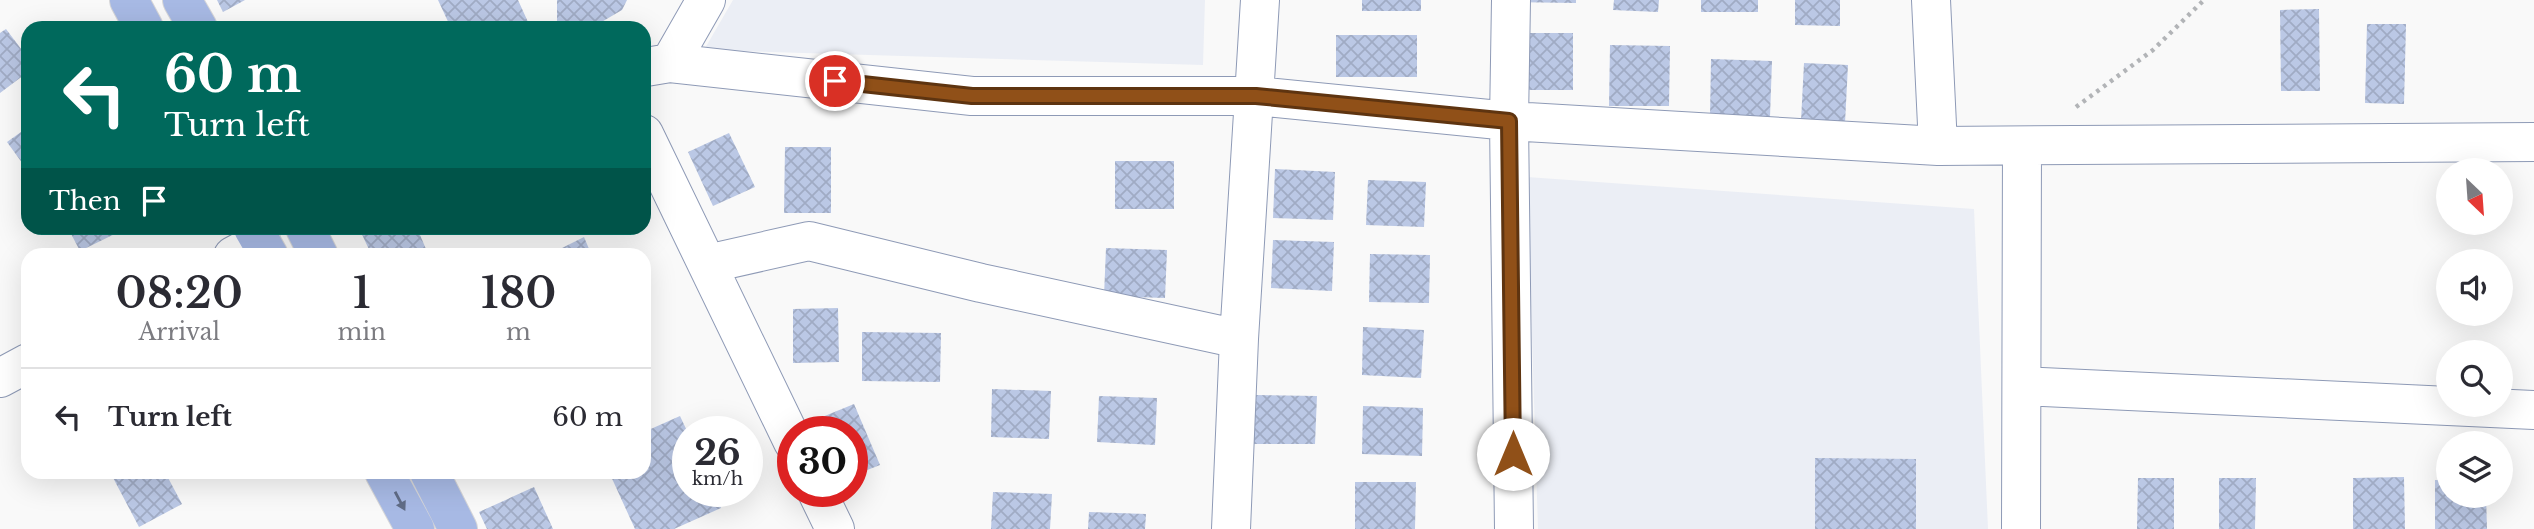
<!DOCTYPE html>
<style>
:root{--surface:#fff;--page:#f2f2f3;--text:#2b2b33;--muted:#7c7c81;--line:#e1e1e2}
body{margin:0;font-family:"Libre Baskerville",serif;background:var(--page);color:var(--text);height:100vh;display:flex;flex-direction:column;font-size:26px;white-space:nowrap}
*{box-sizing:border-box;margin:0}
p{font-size:23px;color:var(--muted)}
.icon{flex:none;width:38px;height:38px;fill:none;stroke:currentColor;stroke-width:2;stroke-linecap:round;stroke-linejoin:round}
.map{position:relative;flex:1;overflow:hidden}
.side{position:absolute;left:21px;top:248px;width:630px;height:231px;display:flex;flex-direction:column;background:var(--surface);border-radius:21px;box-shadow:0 7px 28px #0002}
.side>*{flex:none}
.hud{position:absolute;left:21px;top:21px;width:630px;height:214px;border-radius:21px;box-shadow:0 7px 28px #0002;background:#00695c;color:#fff;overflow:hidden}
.needle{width:46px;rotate:155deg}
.tools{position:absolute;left:2436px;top:158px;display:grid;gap:14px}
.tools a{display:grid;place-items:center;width:77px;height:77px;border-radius:50%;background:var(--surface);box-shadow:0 7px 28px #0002;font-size:35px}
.speed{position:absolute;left:672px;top:416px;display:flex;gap:14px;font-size:35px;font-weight:700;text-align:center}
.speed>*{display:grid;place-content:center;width:91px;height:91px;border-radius:50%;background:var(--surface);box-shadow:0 7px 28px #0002;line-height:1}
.speed small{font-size:18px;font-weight:400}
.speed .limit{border:10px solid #d22;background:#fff;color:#111}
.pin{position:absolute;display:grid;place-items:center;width:60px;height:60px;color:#fff;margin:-30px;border:4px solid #fff;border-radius:50%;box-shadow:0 2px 7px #0007}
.me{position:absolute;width:77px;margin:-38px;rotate:0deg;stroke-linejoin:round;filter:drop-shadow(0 0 5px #0008)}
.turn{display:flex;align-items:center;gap:24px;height:147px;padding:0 28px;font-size:32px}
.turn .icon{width:91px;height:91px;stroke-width:2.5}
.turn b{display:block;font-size:49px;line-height:60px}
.then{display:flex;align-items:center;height:66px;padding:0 28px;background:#0003;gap:14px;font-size:26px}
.eta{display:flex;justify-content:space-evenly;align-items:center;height:119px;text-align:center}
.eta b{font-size:42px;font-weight:600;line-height:49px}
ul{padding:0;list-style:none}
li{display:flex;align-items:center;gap:21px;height:98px;padding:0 28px;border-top:2px solid var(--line)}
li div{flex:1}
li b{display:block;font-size:26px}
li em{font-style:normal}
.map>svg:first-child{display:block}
.built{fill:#ebeef5}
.building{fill:url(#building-cross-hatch)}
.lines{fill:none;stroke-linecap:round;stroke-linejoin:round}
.minor-casing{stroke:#8e9ab6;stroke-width:40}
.major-casing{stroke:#d6d6d8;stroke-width:40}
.path{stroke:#b2b4b7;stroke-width:4.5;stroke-dasharray:3.5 5;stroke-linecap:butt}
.minor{stroke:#fff;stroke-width:38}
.major{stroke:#a7b9e4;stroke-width:38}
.oneway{fill:#606c86}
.route-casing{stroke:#5e3410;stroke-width:18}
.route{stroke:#905018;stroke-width:12}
</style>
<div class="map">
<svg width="2534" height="529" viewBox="0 0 2534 529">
<defs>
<pattern id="building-cross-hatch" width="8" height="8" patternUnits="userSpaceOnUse" patternTransform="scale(1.75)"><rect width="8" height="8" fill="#bbc8e5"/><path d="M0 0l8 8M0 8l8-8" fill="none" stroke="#a0abc4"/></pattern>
</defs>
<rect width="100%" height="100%" fill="#f9f9f9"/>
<path class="built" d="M 733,0 L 1205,0 L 1203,65 L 704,50 Z
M 1527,177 L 1974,209 L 1988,529 L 1538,529 Z"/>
<path class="building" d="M 217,0 L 245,0 L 223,12 Z
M 438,0 L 518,0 L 528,22 L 514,28 L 451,28 Z
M 557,0 L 627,0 L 622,10 L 593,27 L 557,26 Z
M 1362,0 L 1421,0 L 1421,11 L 1362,11 Z
M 1514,0 L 1576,0 L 1576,3 L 1514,2 Z
M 1614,0 L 1659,0 L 1658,12 L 1613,10 Z
M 1701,0 L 1758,0 L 1758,12 L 1701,12 Z
M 1795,0 L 1840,0 L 1840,26 L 1795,25 Z
M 2319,9 L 2320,91 L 2281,91 L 2280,10 Z
M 2367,24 L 2406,24 L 2404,104 L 2365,103 Z
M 6,29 L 28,58 L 28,72 L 0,93 L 0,33 Z
M 1513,33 L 1573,33 L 1573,90 L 1513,90 Z
M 1336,35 L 1417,35 L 1417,77 L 1336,77 Z
M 1610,45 L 1670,46 L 1669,106 L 1609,106 Z
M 1711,59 L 1772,61 L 1770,117 L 1710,117 Z
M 1804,63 L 1848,65 L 1845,123 L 1801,121 Z
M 28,127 L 28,171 L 7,142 Z
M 729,133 L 755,187 L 713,206 L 688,152 Z
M 785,147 L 831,147 L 831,213 L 784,213 Z
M 1115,161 L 1174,161 L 1174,209 L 1115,209 Z
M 1275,169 L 1335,172 L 1333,220 L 1273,218 Z
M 1368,180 L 1426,182 L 1424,227 L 1366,225 Z
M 68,228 L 127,228 L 80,251 Z
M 359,228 L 417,228 L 429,256 L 372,256 Z
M 584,237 L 592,256 L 546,256 Z
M 1273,240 L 1334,242 L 1332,291 L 1271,288 Z
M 1106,248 L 1167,250 L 1165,298 L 1104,296 Z
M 1370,254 L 1430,255 L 1429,303 L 1369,302 Z
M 838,308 L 839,362 L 793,363 L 793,309 Z
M 1363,327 L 1424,330 L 1421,378 L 1362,375 Z
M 862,332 L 941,333 L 940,382 L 862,381 Z
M 992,389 L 1051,391 L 1049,439 L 991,437 Z
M 1255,395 L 1317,396 L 1315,444 L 1254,444 Z
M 1099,396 L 1157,398 L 1155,445 L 1097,442 Z
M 854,404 L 880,465 L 852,476 L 852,432 L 814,432 L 810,422 Z
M 1363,406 L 1423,408 L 1422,456 L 1362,454 Z
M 680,416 L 688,433 L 688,492 L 714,492 L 721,508 L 674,529 L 635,529 L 609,472 L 644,472 L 644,432 Z
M 1815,458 L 1916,459 L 1916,529 L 1815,529 Z
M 110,472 L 165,472 L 182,504 L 139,527 Z
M 2404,477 L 2405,529 L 2353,529 L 2353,478 Z
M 2138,478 L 2174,478 L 2174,529 L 2137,529 Z
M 2219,478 L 2256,478 L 2255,529 L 2219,529 Z
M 2435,480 L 2448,480 L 2448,495 L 2486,495 L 2487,529 L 2435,529 Z
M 1355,482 L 1416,482 L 1415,529 L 1355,529 Z
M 534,487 L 553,529 L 487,529 L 479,512 Z
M 993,492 L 1052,494 L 1050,529 L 991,529 Z
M 1089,512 L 1146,514 L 1145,529 L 1088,529 Z"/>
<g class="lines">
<defs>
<path id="minor" d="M 1511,0 L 1509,121 L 1514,529
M 1931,0 L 1938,146
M 670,63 L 972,96 L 1256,96 L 1509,121 L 1938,146 L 2534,142
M 646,67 L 670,63 L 706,0
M 644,134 L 793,442
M 233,256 L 261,241
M 707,264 L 809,241 L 981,283 L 1239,339
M 0,378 L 28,363
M 2022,386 L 2534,410
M 817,492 L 835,529
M 1231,529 L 1239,339 L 1260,0
M 2021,529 L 2022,146"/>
<path id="major" d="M 129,0 L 144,28
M 182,0 L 198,28
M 253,228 L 269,256
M 305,228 L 319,256
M 384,472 L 415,529
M 429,472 L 458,529"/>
</defs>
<use href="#minor" class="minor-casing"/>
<use href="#major" class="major-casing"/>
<path class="path" d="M 2076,107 L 2153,50 L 2204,0"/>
<use href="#minor" class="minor"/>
<use href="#major" class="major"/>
</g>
<defs><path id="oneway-solid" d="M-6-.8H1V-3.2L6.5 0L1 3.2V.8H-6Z" transform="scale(1.75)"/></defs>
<use class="oneway" href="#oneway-solid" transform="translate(400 501) rotate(62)"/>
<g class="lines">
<defs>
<path id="route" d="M 835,81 L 972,96 L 1256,96 L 1509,121 L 1513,454"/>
</defs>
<use href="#route" class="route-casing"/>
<use href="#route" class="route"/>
</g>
</svg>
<div class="tools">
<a><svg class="needle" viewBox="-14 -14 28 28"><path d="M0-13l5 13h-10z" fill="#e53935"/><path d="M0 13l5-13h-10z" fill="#7c7c81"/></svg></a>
<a><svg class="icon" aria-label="sound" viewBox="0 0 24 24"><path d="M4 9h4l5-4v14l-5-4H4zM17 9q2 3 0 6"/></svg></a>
<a><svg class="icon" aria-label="search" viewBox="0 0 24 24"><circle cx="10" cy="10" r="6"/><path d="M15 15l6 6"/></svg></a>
<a><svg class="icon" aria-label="layers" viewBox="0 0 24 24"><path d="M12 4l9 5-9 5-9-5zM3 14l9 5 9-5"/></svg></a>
</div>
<div class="speed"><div>26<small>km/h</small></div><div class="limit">30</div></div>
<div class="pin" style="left:835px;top:81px;background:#d93025"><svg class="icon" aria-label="arrive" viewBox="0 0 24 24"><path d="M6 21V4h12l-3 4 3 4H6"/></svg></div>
<svg class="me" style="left:1513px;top:454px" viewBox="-20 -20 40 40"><circle r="19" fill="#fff"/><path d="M0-13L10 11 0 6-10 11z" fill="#905018"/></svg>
<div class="hud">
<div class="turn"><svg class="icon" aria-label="left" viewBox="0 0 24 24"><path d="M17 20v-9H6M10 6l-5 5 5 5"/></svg><div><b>60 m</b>Turn left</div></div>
<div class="then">Then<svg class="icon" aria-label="arrive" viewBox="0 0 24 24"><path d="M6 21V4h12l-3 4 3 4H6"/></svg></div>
</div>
<section class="side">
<div class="eta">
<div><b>08:20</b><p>Arrival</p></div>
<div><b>1</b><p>min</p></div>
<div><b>180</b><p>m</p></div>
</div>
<ul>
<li><svg class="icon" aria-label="left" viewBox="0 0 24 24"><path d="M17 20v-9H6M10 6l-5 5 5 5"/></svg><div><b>Turn left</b></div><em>60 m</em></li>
</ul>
</section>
</div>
